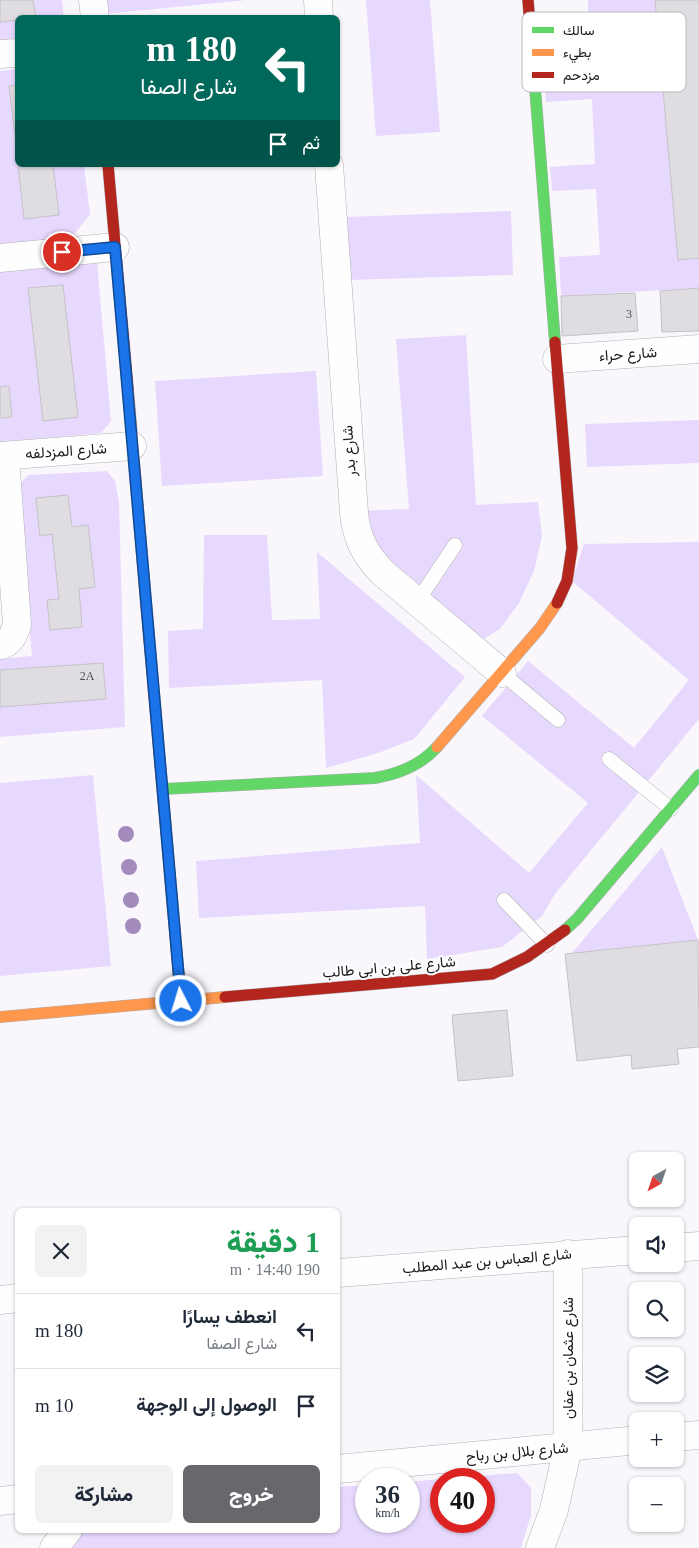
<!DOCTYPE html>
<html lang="ar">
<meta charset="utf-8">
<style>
:root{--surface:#fff;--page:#f2f2f3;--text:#1f2937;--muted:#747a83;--line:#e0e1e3;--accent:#69676c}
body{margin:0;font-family:"Times New Roman",Vazirmatn,serif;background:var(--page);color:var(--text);direction:rtl;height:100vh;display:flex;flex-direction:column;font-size:19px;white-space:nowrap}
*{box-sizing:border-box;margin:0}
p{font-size:16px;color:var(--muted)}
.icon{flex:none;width:28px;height:28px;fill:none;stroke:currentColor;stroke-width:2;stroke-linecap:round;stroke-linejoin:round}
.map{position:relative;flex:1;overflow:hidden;direction:ltr}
.panel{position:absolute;left:15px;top:1208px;width:325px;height:325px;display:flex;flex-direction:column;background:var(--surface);border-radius:8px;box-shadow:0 1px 4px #0004;direction:rtl}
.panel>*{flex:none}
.hud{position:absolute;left:15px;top:15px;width:325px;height:152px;border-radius:8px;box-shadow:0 1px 4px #0004;direction:rtl;background:#00695c;color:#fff;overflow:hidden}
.needle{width:32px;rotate:220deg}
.controls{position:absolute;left:629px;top:1152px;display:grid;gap:10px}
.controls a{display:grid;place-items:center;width:55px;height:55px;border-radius:8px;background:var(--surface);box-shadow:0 1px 4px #0004;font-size:25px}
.speed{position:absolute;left:355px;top:1468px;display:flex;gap:10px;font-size:25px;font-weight:700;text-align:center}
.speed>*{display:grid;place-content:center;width:65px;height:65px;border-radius:50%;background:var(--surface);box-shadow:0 1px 4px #0004;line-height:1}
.speed small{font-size:12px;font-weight:400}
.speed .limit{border:8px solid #d22;background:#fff;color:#111}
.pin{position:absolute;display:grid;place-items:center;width:42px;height:42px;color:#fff;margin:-21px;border:2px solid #fff;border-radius:50%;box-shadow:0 1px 5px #0007}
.me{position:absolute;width:55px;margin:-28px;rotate:355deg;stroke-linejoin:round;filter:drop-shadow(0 0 4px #0008)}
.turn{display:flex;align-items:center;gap:18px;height:105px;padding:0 20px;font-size:22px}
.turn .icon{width:65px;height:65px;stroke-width:2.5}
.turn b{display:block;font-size:35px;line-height:42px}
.then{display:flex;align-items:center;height:48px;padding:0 20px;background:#0003;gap:10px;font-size:19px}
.round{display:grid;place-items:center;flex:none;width:52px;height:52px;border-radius:8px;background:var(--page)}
.head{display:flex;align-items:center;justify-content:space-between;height:85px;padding:0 20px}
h1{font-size:30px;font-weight:800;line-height:38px;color:#1e9e55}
.primary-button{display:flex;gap:10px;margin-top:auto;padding:10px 20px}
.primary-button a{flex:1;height:58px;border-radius:8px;background:var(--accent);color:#fff;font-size:20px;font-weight:800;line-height:58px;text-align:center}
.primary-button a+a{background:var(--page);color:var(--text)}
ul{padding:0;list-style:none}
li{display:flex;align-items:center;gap:15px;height:75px;padding:0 20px;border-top:1px solid var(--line)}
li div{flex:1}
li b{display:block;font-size:19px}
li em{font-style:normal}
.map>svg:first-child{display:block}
.green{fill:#e7d9fd}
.building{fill:#dfdde2;stroke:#c4c2c7}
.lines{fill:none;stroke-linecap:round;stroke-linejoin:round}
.lane-casing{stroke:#b2b0b4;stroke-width:15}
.street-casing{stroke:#b2b0b4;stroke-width:29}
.fast-casing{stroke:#b2b0b4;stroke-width:12}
.slow-casing{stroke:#b2b0b4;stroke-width:12}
.jam-casing{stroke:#b2b0b4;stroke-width:12}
.lane{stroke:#fefeff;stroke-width:14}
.street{stroke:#fefeff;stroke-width:28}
.fast{stroke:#63d668;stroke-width:11}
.slow{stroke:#ff974d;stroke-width:11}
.jam{stroke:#b3261e;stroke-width:11}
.tree{fill:#a38bbe}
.route-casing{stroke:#114b97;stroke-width:12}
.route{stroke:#1a73e8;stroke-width:9}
.labels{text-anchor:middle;stroke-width:4;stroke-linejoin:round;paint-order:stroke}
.number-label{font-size:12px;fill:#4f4d52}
.street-label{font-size:15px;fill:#1b191e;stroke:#fff}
.key{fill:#fff;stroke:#bbbabc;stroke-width:1}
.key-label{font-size:14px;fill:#1b191e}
</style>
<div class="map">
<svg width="699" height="1548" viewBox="0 0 699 1548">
<rect width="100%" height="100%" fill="#f9f7fc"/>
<path class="green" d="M 0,0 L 62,0 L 64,17 L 18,18 L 17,46 L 0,48 Z
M 104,0 L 246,0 L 105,14 Z
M 366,0 L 430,0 L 440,132 L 376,136 Z
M 588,0 L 655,0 L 678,260 L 699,258 L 699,288 L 561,296 L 559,257 L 600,255 L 596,189 L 552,191 L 550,167 L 595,164 L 592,99 L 546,102 L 544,74 L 590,71 Z
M 17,69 L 18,165 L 84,165 L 90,215 L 70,239 L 0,244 L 0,71 Z
M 511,211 L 513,275 L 349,280 L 347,217 Z
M 97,262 L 111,421 L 101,433 L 0,442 L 0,269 Z
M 466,335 L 476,505 L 538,502 L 542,536 L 534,571 L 519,603 L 500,629 L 477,643 L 364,546 L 357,511 L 409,509 L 396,339 Z
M 316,371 L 323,476 L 162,486 L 155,381 Z
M 699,420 L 699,463 L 587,467 L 585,424 Z
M 107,471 L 115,481 L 119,502 L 125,727 L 0,737 L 0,707 L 106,698 L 103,663 L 0,670 L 0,659 L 32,656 L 17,500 L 20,484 L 28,475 Z
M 204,535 L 267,535 L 272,620 L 320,619 L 317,552 L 465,677 L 414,739 L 378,753 L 326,768 L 322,680 L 169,688 L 168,631 L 203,629 Z
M 699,542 L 699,719 L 555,894 L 542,916 L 502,947 L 427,959 L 425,906 L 199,918 L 196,861 L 420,843 L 416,775 L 529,873 L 588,803 L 482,716 L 528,661 L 634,748 L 689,680 L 572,581 L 584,544 Z
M 93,775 L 111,966 L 0,976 L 0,783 Z
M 662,847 L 698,940 L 572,953 Z
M 517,1473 L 531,1488 L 531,1515 L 521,1548 L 65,1548 L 79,1530 L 338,1530 L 338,1487 L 366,1485 L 366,1521 L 409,1521 L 409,1482 L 441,1479 L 441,1521 L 484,1521 L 484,1479 L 444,1479 Z"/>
<path class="building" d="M 0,0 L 33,0 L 36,18 L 18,18 L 18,20 L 0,22 Z
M 655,0 L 699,0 L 699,258 L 678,260 Z
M 18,85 L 18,159 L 9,86 Z
M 18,165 L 53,165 L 59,215 L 24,219 Z
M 63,285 L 78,417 L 43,421 L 28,288 Z
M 699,288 L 699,331 L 662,332 L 660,291 Z
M 635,293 L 638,331 L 562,336 L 561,296 Z
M 9,386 L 12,417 L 0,418 L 0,387 Z
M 68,495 L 72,527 L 88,525 L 95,587 L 79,589 L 82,627 L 50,630 L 47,600 L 59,599 L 52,534 L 40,536 L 36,498 Z
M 103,663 L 106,699 L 0,707 L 0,670 Z
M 698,940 L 699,1047 L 677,1049 L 679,1064 L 632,1069 L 631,1055 L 577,1061 L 565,954 Z
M 507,1010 L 513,1076 L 458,1081 L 452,1015 Z"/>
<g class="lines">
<defs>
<path id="lane" d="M 417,602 L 455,545
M 502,673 L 558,720
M 609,759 L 671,809
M 504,900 L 547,945"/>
<path id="street" d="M 93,0 L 95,18
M 318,0 L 319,18
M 0,54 L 18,53
M 329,165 L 354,512 C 356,537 365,555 383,573 L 502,673
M 0,258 L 115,247
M 557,359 L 699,349
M 0,456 L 132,446
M 0,645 C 10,644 14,634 17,625 L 5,456
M 675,1248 L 699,1246
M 338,1273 L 638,1250
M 0,1300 L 18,1298
M 675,1437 L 699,1435
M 338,1469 L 638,1440
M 0,1501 L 18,1499
M 54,1548 L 68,1530
M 540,1548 L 554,1510 L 568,1447 L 568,1254"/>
<path id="fast" d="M 534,75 L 555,342
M 163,789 L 375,778 C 398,774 421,765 437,747
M 565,930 L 577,919 L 699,775"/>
<path id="slow" d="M 128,389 L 146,603
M 437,747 L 540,628 L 557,603
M 0,1017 L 225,997"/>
<path id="jam" d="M 528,0 L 534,75
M 108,165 L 128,389
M 555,342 L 572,548 L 567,581 L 557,603
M 146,603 L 181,1001
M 225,997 L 492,974 L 527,957 L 565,930"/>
</defs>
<use href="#lane" class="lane-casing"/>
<use href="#street" class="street-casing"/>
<use href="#fast" class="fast-casing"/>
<use href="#slow" class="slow-casing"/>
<use href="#jam" class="jam-casing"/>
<use href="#lane" class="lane"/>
<use href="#street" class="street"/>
<use href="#fast" class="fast"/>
<use href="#slow" class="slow"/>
<use href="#jam" class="jam"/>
</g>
<g class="tree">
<circle cx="126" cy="834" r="8"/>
<circle cx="129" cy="867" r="8"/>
<circle cx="131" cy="900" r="8"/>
<circle cx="133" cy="926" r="8"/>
</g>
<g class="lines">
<defs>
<path id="route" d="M 62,252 L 115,247 L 181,1001"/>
</defs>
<use href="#route" class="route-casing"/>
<use href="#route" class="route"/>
</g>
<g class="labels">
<g class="number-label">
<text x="629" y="318">3</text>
<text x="87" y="680">2A</text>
</g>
<g class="street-label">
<text transform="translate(628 354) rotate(-4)" y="5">شارع حراء</text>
<text transform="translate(66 451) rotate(-4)" y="5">شارع المزدلفه</text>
<text transform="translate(349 451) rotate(-94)" y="5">شارع بدر</text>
<text transform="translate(389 967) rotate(-5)" y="5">شارع على بن ابى طالب</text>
<text transform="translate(487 1261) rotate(-5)" y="5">شارع العباس بن عبد المطلب</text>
<text transform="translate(568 1358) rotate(-90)" y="5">شارع عثمان بن عفان</text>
<text transform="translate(517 1452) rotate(-5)" y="5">شارع بلال بن رباح</text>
</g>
</g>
<rect x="522" y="12" width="164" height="80" rx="8" class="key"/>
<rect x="532" y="27" width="22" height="6" fill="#63d668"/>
<rect x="532" y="49" width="22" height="7" fill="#ff974d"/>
<rect x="532" y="72" width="22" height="6" fill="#b3261e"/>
<g class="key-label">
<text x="563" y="35">سالك</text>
<text x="563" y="57">بطيء</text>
<text x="563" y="80">مزدحم</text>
</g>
</svg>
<div class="controls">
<a><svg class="needle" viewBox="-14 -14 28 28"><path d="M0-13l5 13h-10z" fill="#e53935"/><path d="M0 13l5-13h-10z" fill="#747a83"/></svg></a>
<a><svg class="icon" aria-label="sound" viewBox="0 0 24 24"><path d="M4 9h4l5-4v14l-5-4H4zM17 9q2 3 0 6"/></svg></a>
<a><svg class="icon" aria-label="search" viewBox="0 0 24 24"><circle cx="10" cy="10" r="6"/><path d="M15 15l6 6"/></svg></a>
<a><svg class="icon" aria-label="layers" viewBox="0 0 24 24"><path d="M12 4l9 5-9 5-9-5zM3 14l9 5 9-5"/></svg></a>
<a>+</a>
<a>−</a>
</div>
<div class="speed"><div>36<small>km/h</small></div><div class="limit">40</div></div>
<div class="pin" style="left:62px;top:252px;background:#d93025"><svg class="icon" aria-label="arrive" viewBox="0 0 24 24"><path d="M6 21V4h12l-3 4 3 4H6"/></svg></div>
<svg class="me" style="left:181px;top:1001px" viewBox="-20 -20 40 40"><circle r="17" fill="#1a73e8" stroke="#fff" stroke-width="3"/><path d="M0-11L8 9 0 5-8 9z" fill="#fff"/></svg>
<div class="hud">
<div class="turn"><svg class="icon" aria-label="left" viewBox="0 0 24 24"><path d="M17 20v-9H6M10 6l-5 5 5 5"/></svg><div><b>180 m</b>شارع الصفا</div></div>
<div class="then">ثم<svg class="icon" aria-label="arrive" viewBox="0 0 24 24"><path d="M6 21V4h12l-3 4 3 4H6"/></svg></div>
</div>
<section class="panel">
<div class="head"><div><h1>1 دقيقة</h1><p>190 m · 14:40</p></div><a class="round"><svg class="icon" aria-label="close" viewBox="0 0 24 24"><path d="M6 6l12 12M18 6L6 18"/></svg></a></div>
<ul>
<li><svg class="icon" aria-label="left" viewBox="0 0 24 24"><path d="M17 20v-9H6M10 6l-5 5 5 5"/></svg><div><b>انعطف يسارًا</b><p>شارع الصفا</p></div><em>180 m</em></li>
<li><svg class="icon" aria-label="arrive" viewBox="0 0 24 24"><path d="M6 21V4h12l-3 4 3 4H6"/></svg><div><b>الوصول إلى الوجهة</b></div><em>10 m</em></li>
</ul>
<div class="primary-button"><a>خروج</a><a>مشاركة</a></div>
</section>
</div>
